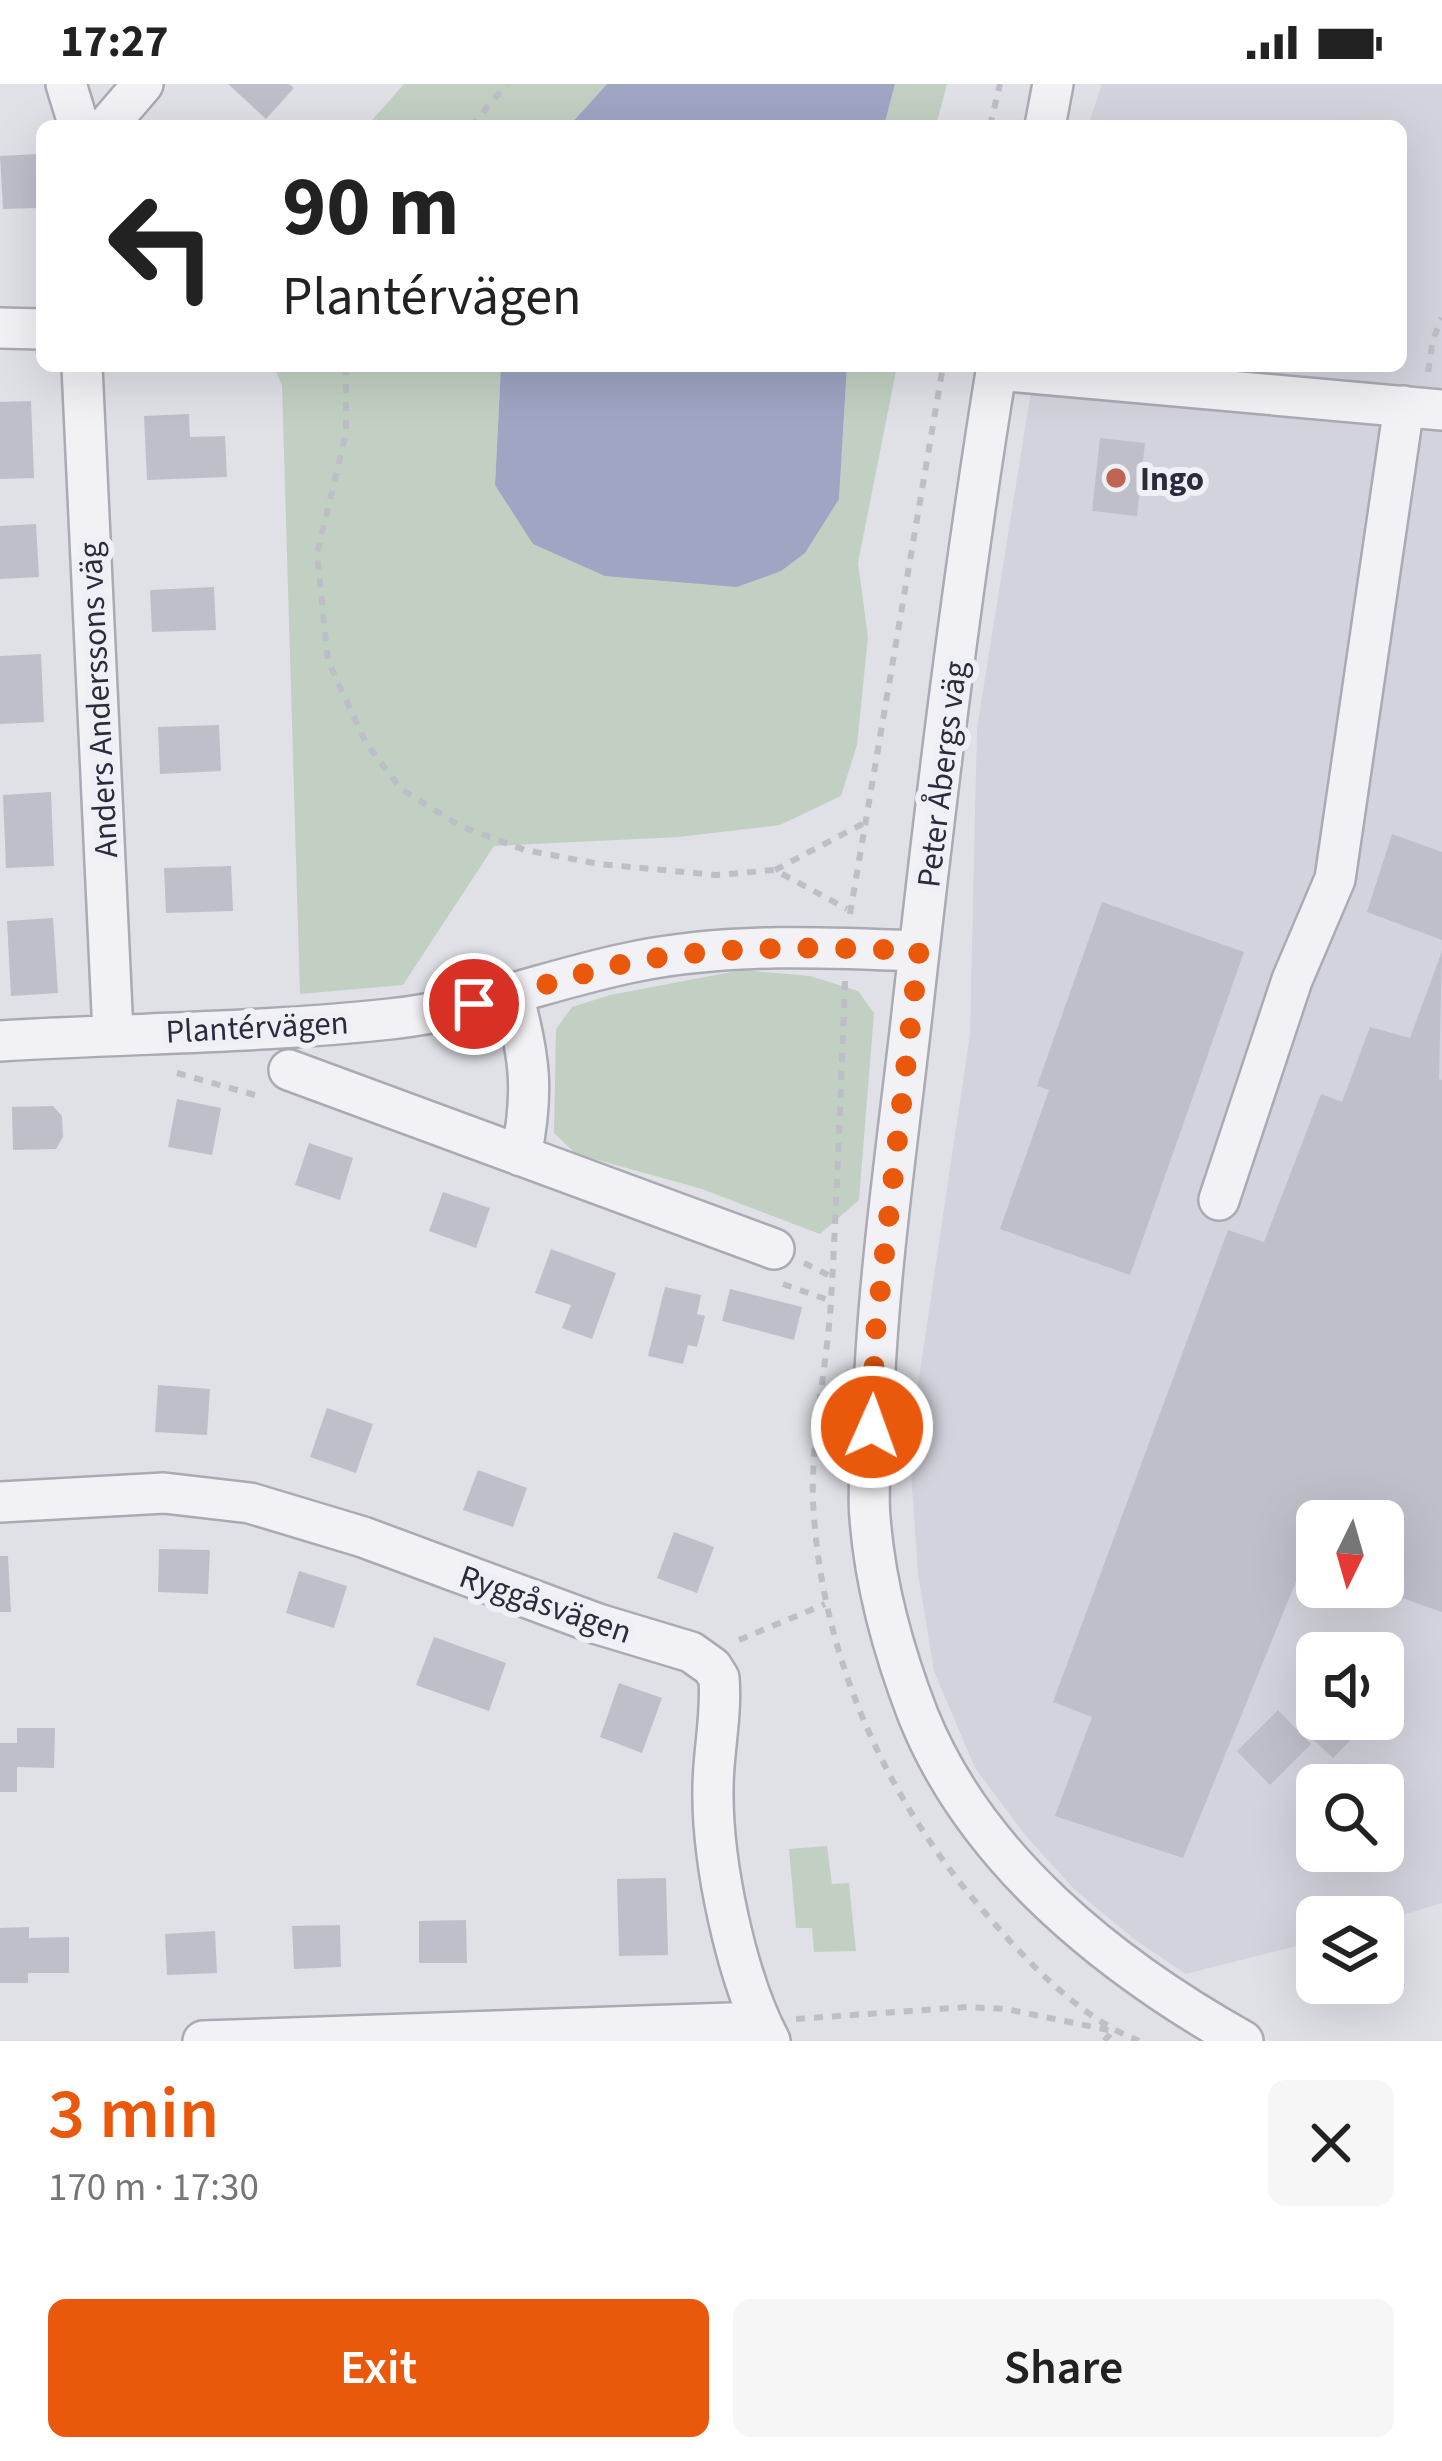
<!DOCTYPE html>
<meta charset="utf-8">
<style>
:root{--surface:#fff;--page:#f6f6f6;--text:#222;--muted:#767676;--accent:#ea580c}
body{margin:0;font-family:"Source Sans 3",sans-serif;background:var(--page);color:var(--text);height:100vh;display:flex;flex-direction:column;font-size:45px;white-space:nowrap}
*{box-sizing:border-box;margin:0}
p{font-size:39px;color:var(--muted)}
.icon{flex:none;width:66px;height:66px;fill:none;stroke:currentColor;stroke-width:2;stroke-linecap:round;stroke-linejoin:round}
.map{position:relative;height:1957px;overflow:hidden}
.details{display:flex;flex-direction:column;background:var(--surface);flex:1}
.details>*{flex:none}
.banner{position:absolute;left:36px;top:36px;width:1371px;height:252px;border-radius:18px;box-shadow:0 12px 48px #0002;background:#fff;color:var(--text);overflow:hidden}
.needle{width:78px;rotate:185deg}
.buttons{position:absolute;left:1296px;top:1416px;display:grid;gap:24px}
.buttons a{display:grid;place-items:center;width:108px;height:108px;border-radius:18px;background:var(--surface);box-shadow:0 12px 48px #0002;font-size:60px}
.pin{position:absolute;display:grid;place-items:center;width:102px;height:102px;color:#fff;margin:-51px;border:6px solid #fff;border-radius:50%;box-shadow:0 3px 12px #0007}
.me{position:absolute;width:132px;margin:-66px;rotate:2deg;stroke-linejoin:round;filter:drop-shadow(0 0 9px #0008)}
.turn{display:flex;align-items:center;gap:42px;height:252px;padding:0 48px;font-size:54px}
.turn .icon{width:156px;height:156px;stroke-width:2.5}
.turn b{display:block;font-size:84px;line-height:102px}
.round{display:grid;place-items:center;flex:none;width:126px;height:126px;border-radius:18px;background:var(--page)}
.summary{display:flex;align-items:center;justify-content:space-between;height:204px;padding:0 48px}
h1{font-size:72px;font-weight:600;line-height:90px;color:var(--accent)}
.button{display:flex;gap:24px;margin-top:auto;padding:24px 48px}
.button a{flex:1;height:138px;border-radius:18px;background:var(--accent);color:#fff;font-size:48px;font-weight:600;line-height:138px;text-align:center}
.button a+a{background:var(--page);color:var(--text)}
.status{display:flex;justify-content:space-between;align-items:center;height:84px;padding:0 60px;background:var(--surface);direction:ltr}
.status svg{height:33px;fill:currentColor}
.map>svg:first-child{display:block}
.built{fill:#d2d3dc;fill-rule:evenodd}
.green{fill:#c2d0c3}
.water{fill:#9fa5c3}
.building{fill:#bebfc9}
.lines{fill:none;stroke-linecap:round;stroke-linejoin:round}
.minor-casing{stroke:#aaaab4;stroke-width:44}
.path{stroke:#bebec6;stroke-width:6;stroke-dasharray:9 9;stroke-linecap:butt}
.minor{stroke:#f2f2f6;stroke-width:39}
.route{stroke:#ea580c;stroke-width:21;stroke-dasharray:0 37.8}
.poi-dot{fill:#be6553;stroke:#eff0f5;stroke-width:4.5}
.labels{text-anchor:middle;stroke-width:12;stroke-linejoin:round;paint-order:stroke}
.poi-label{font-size:33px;font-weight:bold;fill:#2b2b3d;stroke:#eff0f5;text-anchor:start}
.street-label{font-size:33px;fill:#2b2b3d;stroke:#eff0f5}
</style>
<div class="status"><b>17:27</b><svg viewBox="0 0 49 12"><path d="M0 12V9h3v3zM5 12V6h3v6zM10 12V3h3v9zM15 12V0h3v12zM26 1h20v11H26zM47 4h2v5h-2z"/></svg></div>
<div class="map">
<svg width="1442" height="1957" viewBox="0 0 1442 1957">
<rect width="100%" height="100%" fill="#e0e1e7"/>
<path class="built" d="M 1102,0 L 1442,0 L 1442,1819 L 1383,1837 L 1383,1833 L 1317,1833 L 1317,1857 L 1186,1890 L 1134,1855 L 1075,1806 L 1025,1751 L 975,1684 L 934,1587 L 918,1490 L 909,1361 L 970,950 L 977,644 L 1035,282 L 1401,282 L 1401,42 L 1088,42 ZM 1317,1437 L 1383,1437 L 1383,1503 L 1317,1503 ZM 1317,1569 L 1383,1569 L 1383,1635 L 1317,1635 ZM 1317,1701 L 1383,1701 L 1383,1767 L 1317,1767 Z"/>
<path class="green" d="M 404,0 L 607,0 L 569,42 L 367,42 Z
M 895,0 L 947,0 L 936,42 L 884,42 Z
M 274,282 L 501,282 L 495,401 L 839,415 L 847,282 L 897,282 L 858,479 L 868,553 L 857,661 L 841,712 L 780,741 L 679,753 L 494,762 L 403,901 L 300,910 L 282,302 Z
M 742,886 L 810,892 L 858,907 L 874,929 L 859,1116 L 820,1150 L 702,1105 L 576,1070 L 554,1049 L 556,945 L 572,923 L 610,911 Z
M 827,1762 L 832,1800 L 849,1799 L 856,1867 L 814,1868 L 812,1844 L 796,1844 L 789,1765 Z"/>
<path class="water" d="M 607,0 L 895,0 L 884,42 L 569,42 Z
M 501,282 L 847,282 L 839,415 L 805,469 L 781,487 L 737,503 L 605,492 L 533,460 L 495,401 Z"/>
<path class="building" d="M 228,0 L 289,0 L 294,4 L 266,35 Z
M 38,70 L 40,124 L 3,125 L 0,72 Z
M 31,317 L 34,394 L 0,395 L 0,318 Z
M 189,330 L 190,353 L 225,352 L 227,393 L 147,396 L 144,332 Z
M 1100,354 L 1145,359 L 1137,432 L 1092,427 Z
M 36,440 L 39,493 L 0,495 L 0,442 Z
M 214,503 L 216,546 L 152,548 L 150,506 Z
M 41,570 L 44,638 L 0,640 L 0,572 Z
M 219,641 L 221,687 L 160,690 L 158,643 Z
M 51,708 L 54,782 L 6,784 L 3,711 Z
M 1392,750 L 1442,768 L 1442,856 L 1367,828 Z
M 231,782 L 233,827 L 166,829 L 164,784 Z
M 1102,818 L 1244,868 L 1130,1191 L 1000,1145 L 1049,1006 L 1037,1002 Z
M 53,834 L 58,909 L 11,912 L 7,837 Z
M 1442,867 L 1439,995 L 1442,996 L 1442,1528 L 1374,1504 L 1383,1503 L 1383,1437 L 1317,1437 L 1317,1483 L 1304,1478 L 1183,1774 L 1055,1732 L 1092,1633 L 1053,1618 L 1228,1146 L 1264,1158 L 1321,1010 L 1342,1018 L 1370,943 L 1410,954 Z
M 177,1015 L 221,1024 L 212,1071 L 168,1063 Z
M 53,1022 L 62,1032 L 63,1053 L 56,1065 L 13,1066 L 12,1023 Z
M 309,1059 L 353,1074 L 340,1116 L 295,1101 Z
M 443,1108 L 490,1124 L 476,1164 L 429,1147 Z
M 551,1165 L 616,1189 L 592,1255 L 562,1244 L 571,1221 L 535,1209 Z
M 665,1203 L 701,1211 L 697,1230 L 705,1232 L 697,1263 L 688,1261 L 683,1280 L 648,1272 Z
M 730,1205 L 802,1223 L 794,1256 L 722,1237 Z
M 158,1301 L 210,1305 L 207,1351 L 155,1348 Z
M 327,1324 L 373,1340 L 356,1389 L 310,1373 Z
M 478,1386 L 527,1404 L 513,1443 L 463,1426 Z
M 674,1448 L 714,1463 L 697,1509 L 657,1494 Z
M 159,1465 L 210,1466 L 208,1510 L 158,1508 Z
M 0,1472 L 8,1472 L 11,1528 L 0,1528 Z
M 299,1487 L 347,1502 L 334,1544 L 286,1529 Z
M 434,1553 L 506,1579 L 489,1627 L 416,1601 Z
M 619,1599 L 662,1614 L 642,1669 L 600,1653 Z
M 1278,1626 L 1311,1660 L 1270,1701 L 1237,1667 Z
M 1315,1635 L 1371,1635 L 1333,1674 L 1304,1647 Z
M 17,1644 L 55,1644 L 54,1684 L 17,1683 L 17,1708 L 0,1708 L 0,1659 L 17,1659 Z
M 666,1794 L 668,1871 L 619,1872 L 617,1795 Z
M 466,1836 L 467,1879 L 419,1879 L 419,1837 Z
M 340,1841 L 341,1883 L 294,1885 L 292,1842 Z
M 29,1843 L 29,1854 L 69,1853 L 69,1889 L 28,1889 L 28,1899 L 0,1899 L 0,1844 Z
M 215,1847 L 217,1889 L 167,1891 L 165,1850 Z"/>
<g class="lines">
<defs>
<path id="minor" d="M 66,0 L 79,42
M 107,42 L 143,0
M 1045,42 L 1053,0
M 0,244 L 42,245
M 82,282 L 113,950
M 997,282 C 962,497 936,714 912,930 C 897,1064 877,1198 873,1333 C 872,1366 867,1402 870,1434 C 875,1500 894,1569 918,1631 C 976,1776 1111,1883 1243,1957
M 996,286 L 1442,326
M 513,911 C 530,974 534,1008 521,1072
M 0,957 C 130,949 261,949 390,935 C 476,926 555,893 638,877 C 731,859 825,863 919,867
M 289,986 L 774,1165
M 1219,1116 L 1292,896 L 1335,795 L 1404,322
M 0,1418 L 164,1409 L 250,1419 L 363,1453 L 598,1540 L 691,1568 L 712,1583 L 719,1594 C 722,1632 713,1668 713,1705 C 712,1778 736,1893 770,1957
M 203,1957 L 760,1938"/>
</defs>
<use href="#minor" class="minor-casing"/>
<path class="path" d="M 471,42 L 507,0
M 990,42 L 1000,0
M 346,282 L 346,349 L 317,470 L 328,577 L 366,659 L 401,705 L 460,742 L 525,766 L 599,780 L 716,791 L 775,786 L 847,825
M 1428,288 L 1433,255 L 1442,234
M 775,786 L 866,738
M 850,830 L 943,282
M 845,897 C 841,1004 837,1111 831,1217 C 827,1283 811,1351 813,1417 C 820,1567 883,1710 980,1823 C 1024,1874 1076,1932 1139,1957
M 177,989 L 262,1013
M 804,1179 L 830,1192
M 783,1200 L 831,1217
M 739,1556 L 825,1520
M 796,1935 L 967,1923 L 1006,1925 L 1113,1947 L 1104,1957"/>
<use href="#minor" class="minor"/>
</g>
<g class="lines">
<path class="route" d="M 474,920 C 531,907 585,886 643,876 C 735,861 827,863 919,867 L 875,1253 L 872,1343"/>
</g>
<circle class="poi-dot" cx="1116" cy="394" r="12"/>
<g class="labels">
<g class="poi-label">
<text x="1140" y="406">Ingo</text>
</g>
<g class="street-label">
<text transform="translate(97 616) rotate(-93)" y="12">Anders Anderssons väg</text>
<text transform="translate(941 690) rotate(-83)" y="12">Peter Åbergs väg</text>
<text transform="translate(257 942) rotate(-3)" y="12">Plantérvägen</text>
<text transform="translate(546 1519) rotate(19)" y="12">Ryggåsvägen</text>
</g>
</g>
</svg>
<div class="buttons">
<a><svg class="needle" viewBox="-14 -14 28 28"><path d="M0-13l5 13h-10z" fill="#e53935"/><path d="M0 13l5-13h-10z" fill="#767676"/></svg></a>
<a><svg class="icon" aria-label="sound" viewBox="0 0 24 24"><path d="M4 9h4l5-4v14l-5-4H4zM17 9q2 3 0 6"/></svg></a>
<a><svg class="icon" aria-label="search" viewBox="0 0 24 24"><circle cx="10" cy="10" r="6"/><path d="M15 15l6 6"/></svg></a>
<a><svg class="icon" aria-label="layers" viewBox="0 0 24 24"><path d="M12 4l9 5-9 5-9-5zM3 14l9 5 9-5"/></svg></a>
</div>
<div class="pin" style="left:474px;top:920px;background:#d93025"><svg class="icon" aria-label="arrive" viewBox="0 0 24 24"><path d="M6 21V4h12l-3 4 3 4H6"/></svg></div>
<svg class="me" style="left:872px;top:1343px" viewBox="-20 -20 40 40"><circle r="17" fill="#ea580c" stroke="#fff" stroke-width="3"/><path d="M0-11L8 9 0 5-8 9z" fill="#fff"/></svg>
<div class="banner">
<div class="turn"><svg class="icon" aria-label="left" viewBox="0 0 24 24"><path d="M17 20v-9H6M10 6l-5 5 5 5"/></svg><div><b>90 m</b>Plantérvägen</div></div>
</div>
</div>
<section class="details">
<div class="summary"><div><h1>3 min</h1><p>170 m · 17:30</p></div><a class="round"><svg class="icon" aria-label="close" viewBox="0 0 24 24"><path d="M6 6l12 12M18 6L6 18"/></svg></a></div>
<div class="button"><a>Exit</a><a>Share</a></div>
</section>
